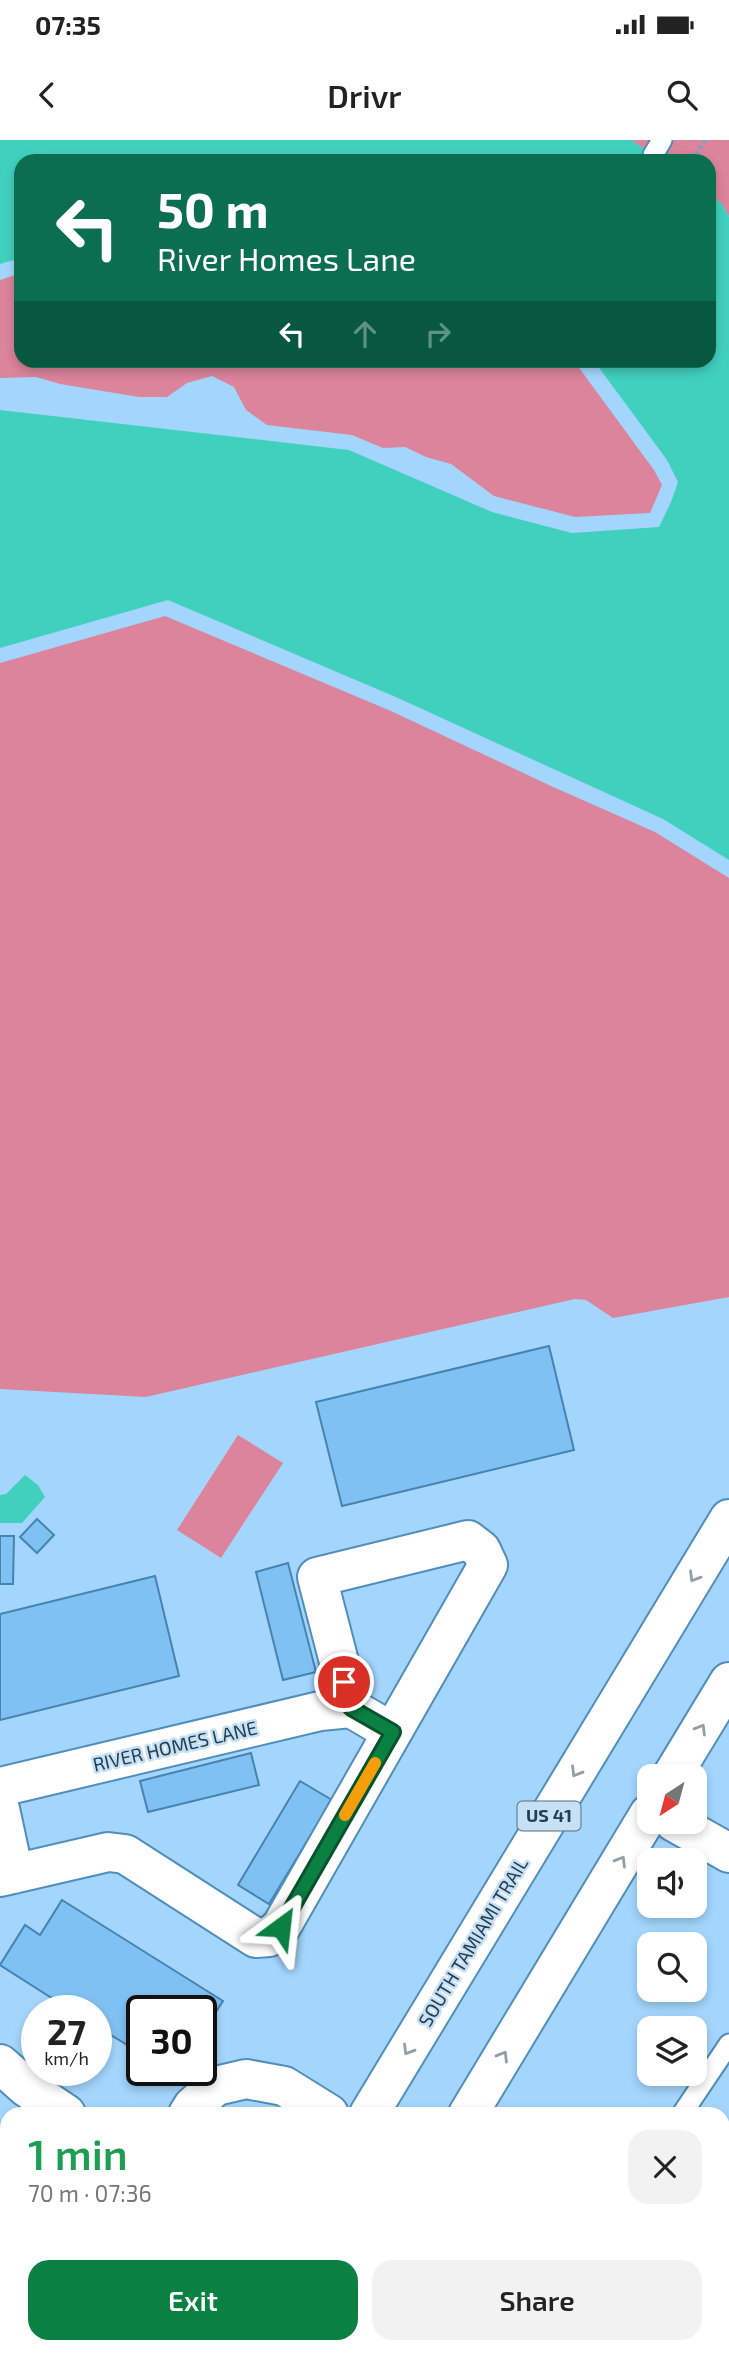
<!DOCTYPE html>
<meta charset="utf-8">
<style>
:root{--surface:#fff;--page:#f2f2f2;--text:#222;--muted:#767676;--accent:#0b8043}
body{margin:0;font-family:"Exo 2",sans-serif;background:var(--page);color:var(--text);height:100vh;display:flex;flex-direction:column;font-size:26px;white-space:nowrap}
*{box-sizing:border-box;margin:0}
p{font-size:23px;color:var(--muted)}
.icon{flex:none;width:38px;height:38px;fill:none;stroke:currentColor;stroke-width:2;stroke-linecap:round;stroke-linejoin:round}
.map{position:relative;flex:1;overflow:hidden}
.panel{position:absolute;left:0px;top:1967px;width:730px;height:247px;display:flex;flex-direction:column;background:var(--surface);border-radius:21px 21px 0 0;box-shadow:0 4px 10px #0003}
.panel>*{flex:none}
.hud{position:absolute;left:14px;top:14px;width:702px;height:214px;border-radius:21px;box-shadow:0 4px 10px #0003;background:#0b6e4f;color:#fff;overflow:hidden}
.needle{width:46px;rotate:216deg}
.fabs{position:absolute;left:637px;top:1624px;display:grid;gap:14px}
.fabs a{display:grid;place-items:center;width:70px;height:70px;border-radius:14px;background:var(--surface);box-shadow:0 4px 10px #0003;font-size:35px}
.speed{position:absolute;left:21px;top:1855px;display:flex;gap:14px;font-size:35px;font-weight:700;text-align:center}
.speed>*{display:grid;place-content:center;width:91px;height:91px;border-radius:50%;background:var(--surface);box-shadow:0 4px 10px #0003;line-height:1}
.speed small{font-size:18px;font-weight:400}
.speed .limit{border:4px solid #111;border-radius:10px;background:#fff;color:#111}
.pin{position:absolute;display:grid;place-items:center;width:60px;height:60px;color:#fff;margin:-30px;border:4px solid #fff;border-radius:50%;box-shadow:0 2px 7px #0007}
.me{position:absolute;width:77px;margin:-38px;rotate:30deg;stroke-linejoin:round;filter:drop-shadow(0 0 5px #0008)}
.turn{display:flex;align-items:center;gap:24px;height:147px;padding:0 28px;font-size:32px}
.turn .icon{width:91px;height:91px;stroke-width:2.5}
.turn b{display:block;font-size:49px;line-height:60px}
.lanes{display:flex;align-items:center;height:66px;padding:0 28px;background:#0003;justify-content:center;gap:35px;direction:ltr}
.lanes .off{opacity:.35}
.round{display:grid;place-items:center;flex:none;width:74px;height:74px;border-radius:21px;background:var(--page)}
.headline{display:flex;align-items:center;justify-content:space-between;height:119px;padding:0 28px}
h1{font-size:42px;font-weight:600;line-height:52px;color:#1e9e55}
.primary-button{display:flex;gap:14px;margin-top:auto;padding:14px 28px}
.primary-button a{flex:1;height:80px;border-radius:21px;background:var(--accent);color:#fff;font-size:28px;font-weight:600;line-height:80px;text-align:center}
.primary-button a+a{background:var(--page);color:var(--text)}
.status{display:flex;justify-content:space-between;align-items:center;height:49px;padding:0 35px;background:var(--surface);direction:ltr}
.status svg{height:19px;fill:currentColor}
header{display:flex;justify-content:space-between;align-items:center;height:91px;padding:0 28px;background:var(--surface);font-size:32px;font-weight:600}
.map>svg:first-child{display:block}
.green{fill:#db849c}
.water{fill:#42d0be}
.building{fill:#80c1f3;stroke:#4583b0;stroke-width:2}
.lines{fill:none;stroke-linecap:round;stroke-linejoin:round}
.service-casing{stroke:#508ebc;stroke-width:23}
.minor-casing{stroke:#508ebc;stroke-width:42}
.primary-casing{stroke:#508ebc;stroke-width:42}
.path{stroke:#78a1c2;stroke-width:4.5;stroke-dasharray:3.5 3.5;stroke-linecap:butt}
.service{stroke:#fff;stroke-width:19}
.minor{stroke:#fff;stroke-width:38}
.primary{stroke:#fff;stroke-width:38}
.oneway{stroke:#929ea8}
.route-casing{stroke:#07532c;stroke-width:18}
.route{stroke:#0b8043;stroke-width:12}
.slow{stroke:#f59e0b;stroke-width:12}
.labels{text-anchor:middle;stroke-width:5;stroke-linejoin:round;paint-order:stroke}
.shield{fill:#c7e0f4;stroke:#556f83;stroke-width:2}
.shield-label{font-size:18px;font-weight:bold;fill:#243e52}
.street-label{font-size:19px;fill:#243e52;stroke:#c7e0f4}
</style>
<div class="status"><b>07:35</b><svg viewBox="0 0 49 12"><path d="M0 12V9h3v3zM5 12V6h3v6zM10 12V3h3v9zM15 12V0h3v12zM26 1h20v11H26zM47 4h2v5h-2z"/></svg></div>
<header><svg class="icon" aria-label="back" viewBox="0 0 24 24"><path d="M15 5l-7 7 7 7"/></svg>Drivr<svg class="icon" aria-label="search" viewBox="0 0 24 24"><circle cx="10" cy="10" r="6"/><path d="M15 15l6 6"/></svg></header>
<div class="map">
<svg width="729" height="2213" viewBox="0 0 729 2213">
<rect width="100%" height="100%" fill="#a4d6fd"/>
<path class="green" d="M 631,0 L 729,0 L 729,77 L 722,64 L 709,55 L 709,21 L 662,21 Z
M 21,133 L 21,220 L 574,221 L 654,330 L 662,345 L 650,373 L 575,377 L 494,356 L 451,324 L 426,317 L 405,307 L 383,308 L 352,295 L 267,285 L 246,270 L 234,247 L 212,236 L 187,243 L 167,257 L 139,257 L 60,244 L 36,237 L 0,238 L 0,140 Z
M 165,476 L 391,571 L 551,646 L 655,692 L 729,738 L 729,1157 L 613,1178 L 586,1160 L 575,1159 L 146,1257 L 0,1249 L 0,523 Z
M 238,1295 L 283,1323 L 221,1418 L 177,1390 Z"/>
<path class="water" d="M 0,0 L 631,0 L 662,21 L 21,21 L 21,118 L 0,124 Z
M 709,55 L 722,64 L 729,77 L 729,720 L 663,679 L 398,558 L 168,460 L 0,508 L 0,270 L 349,310 L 492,372 L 572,393 L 659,387 L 671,362 L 678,342 L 667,320 L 594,221 L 709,220 Z
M 25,1335 L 38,1345 L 45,1357 L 22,1383 L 0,1383 L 0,1355 L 6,1354 Z"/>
<path class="building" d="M 549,1206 L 574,1310 L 342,1366 L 316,1262 Z
M 37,1379 L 54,1395 L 37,1413 L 20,1397 Z
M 0,1396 L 14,1396 L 13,1444 L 0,1444 Z
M 288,1423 L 316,1532 L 283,1540 L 256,1432 Z
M 155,1436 L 179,1536 L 0,1580 L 0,1474 Z
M 251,1613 L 259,1645 L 148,1672 L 140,1641 Z
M 300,1641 L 332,1660 L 269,1764 L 238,1745 Z
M 62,1760 L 223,1861 L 201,1895 L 201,1871 L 142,1871 L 142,1914 L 96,1886 L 96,1871 L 72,1871 L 0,1825 L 25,1785 L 40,1795 Z"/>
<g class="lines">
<defs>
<path id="service" d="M 653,15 L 662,0
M 682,1974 L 729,1904
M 45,2213 L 49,2207
M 521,2213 L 525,2207"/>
<path id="minor" d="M 0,1647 L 320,1571 L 351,1568
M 0,1669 L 14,1734
M 674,1682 L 729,1713
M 0,1737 L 108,1712 L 125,1714 L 256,1798 L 269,1797 L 281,1787 L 488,1425 L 481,1410 L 468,1400 L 317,1437 L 351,1568 L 392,1592
M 0,1924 L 26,1947 L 66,1974
M 188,1974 L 193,1966 L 216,1946 L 246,1939 L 284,1946 L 329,1974
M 0,2007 L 7,2015"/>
<path id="primary" d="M 672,1636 L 729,1542
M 369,1974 L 729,1379
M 468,1974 L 649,1674
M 226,2213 L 229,2207
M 324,2213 L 327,2207"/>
</defs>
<use href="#service" class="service-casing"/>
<use href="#minor" class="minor-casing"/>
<use href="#primary" class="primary-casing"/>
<path class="path" d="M 693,21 L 705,0"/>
<use href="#service" class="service"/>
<use href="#minor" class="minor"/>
<use href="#primary" class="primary"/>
</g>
<defs><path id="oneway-chevron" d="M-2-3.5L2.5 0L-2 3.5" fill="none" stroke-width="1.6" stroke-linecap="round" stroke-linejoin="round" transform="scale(1.75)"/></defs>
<g class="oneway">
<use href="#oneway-chevron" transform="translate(694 1437) rotate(121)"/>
<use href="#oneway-chevron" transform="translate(701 1589) rotate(-59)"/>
<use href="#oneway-chevron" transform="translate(576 1632) rotate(121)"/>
<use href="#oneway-chevron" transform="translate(621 1721) rotate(-59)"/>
<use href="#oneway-chevron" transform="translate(408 1910) rotate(121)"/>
<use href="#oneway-chevron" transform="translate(503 1916) rotate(-59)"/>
</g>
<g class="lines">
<defs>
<path id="route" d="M 281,1787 L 393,1592 L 351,1568 L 344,1542"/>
</defs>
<use href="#route" class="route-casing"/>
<use href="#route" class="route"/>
<path class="slow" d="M 345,1675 L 375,1623"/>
</g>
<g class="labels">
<rect class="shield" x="517.5" y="1661.5" width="63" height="29" rx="5"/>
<g class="shield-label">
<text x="549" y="1682">US 41</text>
</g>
<g class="street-label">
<text transform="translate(175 1606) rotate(-13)" y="7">RIVER HOMES LANE</text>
<text transform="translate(473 1802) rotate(-59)" y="7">SOUTH TAMIAMI TRAIL</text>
</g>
</g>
</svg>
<div class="fabs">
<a><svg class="needle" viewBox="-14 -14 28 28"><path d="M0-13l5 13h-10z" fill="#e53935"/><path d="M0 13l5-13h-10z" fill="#767676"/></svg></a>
<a><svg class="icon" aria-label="sound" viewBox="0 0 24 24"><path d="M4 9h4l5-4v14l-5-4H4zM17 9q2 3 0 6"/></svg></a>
<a><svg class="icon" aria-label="search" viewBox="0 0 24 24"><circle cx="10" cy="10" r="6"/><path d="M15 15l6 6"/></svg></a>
<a><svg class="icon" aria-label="layers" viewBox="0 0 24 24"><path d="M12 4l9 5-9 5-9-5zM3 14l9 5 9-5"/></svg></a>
</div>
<div class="speed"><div>27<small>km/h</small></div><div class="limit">30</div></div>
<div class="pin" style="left:344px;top:1542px;background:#d93025"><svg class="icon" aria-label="arrive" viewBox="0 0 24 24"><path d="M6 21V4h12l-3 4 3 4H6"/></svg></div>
<svg class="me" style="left:281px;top:1787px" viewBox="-20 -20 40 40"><path d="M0-17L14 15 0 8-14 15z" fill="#0b8043" stroke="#fff" stroke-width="4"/></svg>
<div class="hud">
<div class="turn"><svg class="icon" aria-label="left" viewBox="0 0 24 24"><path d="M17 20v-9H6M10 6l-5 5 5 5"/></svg><div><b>50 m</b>River Homes Lane</div></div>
<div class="lanes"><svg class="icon" aria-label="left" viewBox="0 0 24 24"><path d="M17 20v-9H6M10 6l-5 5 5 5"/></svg><svg class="icon off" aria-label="ahead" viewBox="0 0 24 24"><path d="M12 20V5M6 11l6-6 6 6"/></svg><svg class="icon off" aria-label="right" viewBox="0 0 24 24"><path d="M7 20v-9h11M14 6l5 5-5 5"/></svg></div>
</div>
<section class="panel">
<div class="headline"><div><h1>1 min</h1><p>70 m · 07:36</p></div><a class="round"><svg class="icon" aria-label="close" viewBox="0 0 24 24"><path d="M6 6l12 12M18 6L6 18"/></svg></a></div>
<div class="primary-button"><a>Exit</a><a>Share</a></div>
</section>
</div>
